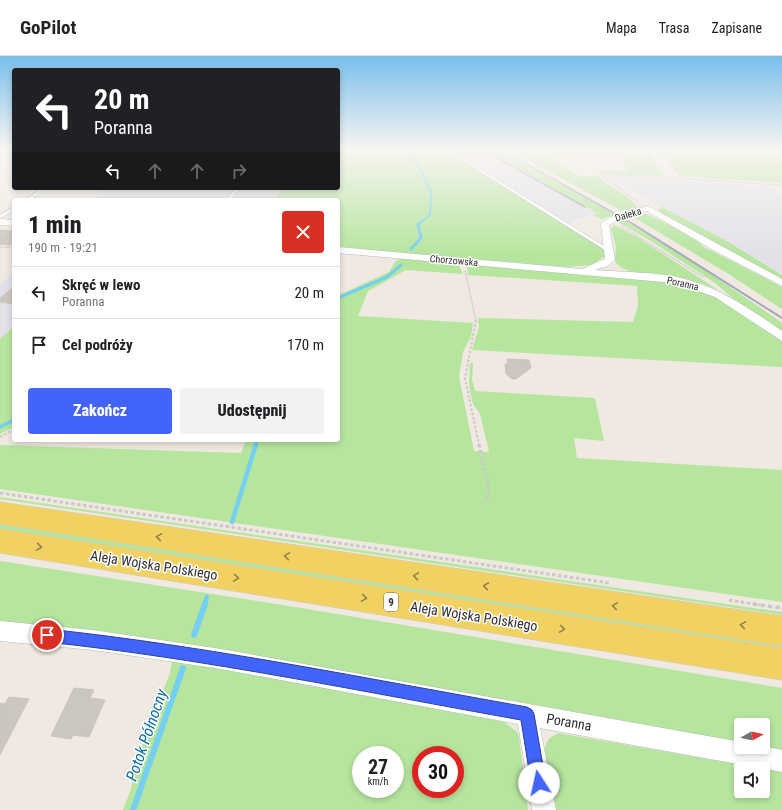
<!DOCTYPE html>
<html lang="pl">
<meta charset="utf-8">
<style>
:root{--surface:#fff;--page:#f2f2f2;--text:#202124;--muted:#757577;--line:#e0e0e0;--accent:#4264fb}
body{margin:0;font-family:"Roboto Condensed",sans-serif;background:var(--page);color:var(--text);height:100vh;display:flex;flex-direction:column;font-size:15px;white-space:nowrap}
*{box-sizing:border-box;margin:0}
p{font-size:13px;color:var(--muted)}
.icon{flex:none;width:22px;height:22px;fill:none;stroke:currentColor;stroke-width:2;stroke-linecap:round;stroke-linejoin:round}
.map{position:relative;flex:1;overflow:hidden}
.sheet{position:absolute;left:12px;top:142px;width:328px;height:244px;display:flex;flex-direction:column;background:var(--surface);border-radius:4px;box-shadow:0 2px 6px #0003}
.sheet>*{flex:none}
.guide{position:absolute;left:12px;top:12px;width:328px;height:122px;border-radius:4px;box-shadow:0 2px 6px #0003;background:#202124;color:#fff;overflow:hidden}
.needle{width:26px;rotate:82deg}
.controls{position:absolute;left:734px;top:662px;display:grid;gap:8px}
.controls a{display:grid;place-items:center;width:36px;height:36px;border-radius:4px;background:var(--surface);box-shadow:0 2px 6px #0003;font-size:20px}
.speed{position:absolute;left:352px;top:690px;display:flex;gap:8px;font-size:20px;font-weight:700;text-align:center}
.speed>*{display:grid;place-content:center;width:52px;height:52px;border-radius:50%;background:var(--surface);box-shadow:0 2px 6px #0003;line-height:1}
.speed small{font-size:10px;font-weight:400}
.speed .limit{border:6px solid #d22;background:#fff;color:#111}
.pin{position:absolute;display:grid;place-items:center;width:34px;height:34px;color:#fff;margin:-17px;border:2px solid #fff;border-radius:50%;box-shadow:0 1px 4px #0007}
.me{position:absolute;width:44px;margin:-22px;rotate:350deg;stroke-linejoin:round;filter:drop-shadow(0 0 3px #0008)}
.turn{display:flex;align-items:center;gap:14px;height:84px;padding:0 16px;font-size:18px}
.turn .icon{width:52px;height:52px;stroke-width:2.5}
.turn b{display:block;font-size:28px;line-height:34px}
.lanes{display:flex;align-items:center;height:38px;padding:0 16px;background:#0003;justify-content:center;gap:20px;direction:ltr}
.lanes .off{opacity:.35}
.round{display:grid;place-items:center;flex:none;width:42px;height:42px;border-radius:4px;background:var(--page)}
.overview{display:flex;align-items:center;justify-content:space-between;height:68px;padding:0 16px}
h1{font-size:24px;font-weight:800;line-height:30px}
.action{display:flex;gap:8px;margin-top:auto;padding:8px 16px}
.action a{flex:1;height:46px;border-radius:4px;background:var(--accent);color:#fff;font-size:16px;font-weight:800;line-height:46px;text-align:center}
.action a+a{background:var(--page);color:var(--text)}
ul{padding:0;list-style:none}
li{display:flex;align-items:center;gap:12px;height:52px;padding:0 16px;border-top:1px solid var(--line)}
li div{flex:1}
li b{display:block;font-size:15px}
li em{font-style:normal}
header{display:flex;align-items:center;gap:24px;box-sizing:border-box;height:56px;padding:0 20px;background:var(--surface);border-bottom:1px solid var(--line)}
header strong{font-size:19px}
nav{display:flex;gap:22px;margin-inline-start:auto;font-size:14px}
.map>svg:first-child{display:block}
.industrial{fill:#e3e1e8}
.green{fill:#b6e59e;fill-rule:evenodd}
.lines{fill:none;stroke-linecap:round;stroke-linejoin:round}
.stream-far4{stroke:#75cff0;stroke-width:2}
.stream-far3{stroke:#75cff0;stroke-width:3}
.stream-far2{stroke:#75cff0;stroke-width:3.5}
.stream-far1{stroke:#75cff0;stroke-width:4.5}
.stream{stroke:#75cff0;stroke-width:6}
.building{fill:#cbc7bf;stroke:#cbc5ba}
.service-casing{stroke:#b4b7c1;stroke-width:1}
.minor-casing{stroke:#b4b7c1;stroke-width:1}
.primary-casing{stroke:#c9c9c9;stroke-width:1}
.path-far3{stroke:#c9c9c9;stroke-width:1.5;stroke-dasharray:1.5 1;stroke-linecap:butt}
.path-far2{stroke:#c9c9c9;stroke-width:2;stroke-dasharray:2.5 2;stroke-linecap:butt}
.path-far1{stroke:#c9c9c9;stroke-width:3;stroke-dasharray:3.5 2.5;stroke-linecap:butt}
.path{stroke:#c9c9c9;stroke-width:3.5;stroke-dasharray:4.5 3;stroke-linecap:butt}
.service{fill:#fff;fill-rule:evenodd}
.minor{fill:#fff;fill-rule:evenodd}
.primary{fill:#f2d163;fill-rule:evenodd}
.rail-far1{stroke:#a3a6b8;stroke-width:1.5}
.rail{stroke:#a3a6b8;stroke-width:2}
.oneway{stroke:#908048}
.route{fill:#4264fb;stroke:#2b41a3}
.labels{text-anchor:middle;stroke-width:3;stroke-linejoin:round;paint-order:stroke}
.far-street-label{font-size:10px;fill:#2e2e2e;stroke:#fff}
.shield{fill:#fff;stroke:#6d6d6d;stroke-width:1}
.shield-label{font-size:11px;font-weight:bold;fill:#2e2e2e}
.near-street-label{font-size:14px;fill:#2e2e2e;stroke:#fff}
.near-water-label{font-size:16px;font-style:italic;fill:#0d6fa3;stroke:#fff}
</style>
<header>
<strong>GoPilot</strong>
<nav><a>Mapa</a><a>Trasa</a><a>Zapisane</a></nav>
</header>
<div class="map">
<svg width="782" height="754" viewBox="0 0 782 754">
<rect width="100%" height="100%" fill="#efe9e1"/>
<path class="industrial" d="M 443,93 L 483,93 L 598,157 L 562,168 Z
M 616,120 L 773,131 L 782,138 L 782,219 L 725,184 L 608,122 Z
M 106,132 L 283,132 L 274,144 L 115,144 L 94,142 Z
M 14,217 L 14,333 L 0,347 L 0,228 Z"/>
<path class="green" d="M 338,93 L 443,93 L 603,193 L 605,197 L 604,201 L 591,209 L 567,211 L 338,192 L 338,144 L 274,144 L 283,132 L 338,132 Z
M 483,93 L 496,93 L 616,159 L 601,163 L 593,159 L 597,157 Z
M 507,93 L 581,93 L 592,111 L 584,101 L 550,102 L 581,121 L 598,120 L 592,112 L 594,113 L 604,126 L 628,141 L 637,151 L 633,154 L 624,156 Z
M 616,93 L 647,93 L 664,120 L 605,118 L 601,115 L 627,115 Z
M 782,93 L 782,127 L 679,120 L 660,93 Z
M 662,151 L 725,184 L 782,219 L 782,225 L 661,158 L 658,154 Z
M 639,157 L 649,159 L 692,180 L 704,191 L 782,231 L 782,253 L 727,217 L 630,159 Z
M 621,162 L 680,197 L 771,259 L 782,267 L 782,277 L 730,240 L 715,227 L 654,187 L 616,165 Z
M 614,169 L 637,181 L 718,234 C 705,229 692,224 679,221 C 661,218 626,222 615,205 L 616,191 L 611,173 Z
M 402,202 L 458,207 L 463,218 L 406,214 L 368,235 L 358,260 L 473,267 L 471,280 L 463,296 L 459,321 L 474,395 L 489,396 L 480,358 L 473,348 L 469,330 L 470,307 L 473,307 L 472,324 L 475,335 L 595,342 L 604,385 L 574,382 L 577,402 L 782,414 L 782,546 L 0,433 L 0,389 L 241,397 L 246,384 L 338,384 L 338,238 L 343,237 L 389,216 L 395,206 Z
M 472,208 L 676,226 L 712,237 L 782,285 L 782,311 L 472,294 L 479,271 L 478,262 L 633,266 L 638,250 L 637,230 L 468,219 L 467,210 Z
M 14,270 L 14,371 L 0,378 L 0,283 Z
M 0,441 L 713,546 L 782,556 L 782,559 L 0,443 Z
M 0,467 L 782,588 L 782,595 L 0,475 Z
M 0,505 L 289,550 L 782,632 L 782,694 L 763,690 L 763,669 L 741,669 L 741,686 L 0,571 Z
M 172,605 L 200,608 L 504,666 L 517,676 L 519,681 L 528,754 L 123,754 L 131,733 L 137,703 L 170,617 ZM 361,699 L 395,699 L 395,733 L 361,733 ZM 421,699 L 455,699 L 455,733 L 421,733 Z
M 558,677 L 782,716 L 782,754 L 552,754 C 549,736 536,697 550,682 C 552,680 556,679 558,677 ZM 741,713 L 763,713 L 763,735 L 741,735 Z"/>
<g class="lines">
<path class="stream-far4" d="M 411,93 L 431,137 L 430,159 L 417,169"/>
<path class="stream-far3" d="M 411,193 L 421,182 L 418,168
M 338,242 L 387,221 L 401,209"/>
<path class="stream-far2" d="M 0,371 L 14,364
M 256,389 L 257,384"/>
<path class="stream-far1" d="M 232,466 L 256,388
M 204,549 L 207,541"/>
<path class="stream" d="M 194,579 L 205,548
M 133,754 L 183,612"/>
</g>
<path class="building" d="M 0,174 L 14,175 L 14,185 L 9,189 L 0,188 Z
M 14,231 L 14,248 L 0,246 L 0,242 Z
M 507,303 L 529,304 L 531,312 L 516,323 L 512,323 L 506,318 L 505,308 L 508,308 Z
M 74,632 L 94,634 L 90,642 L 105,644 L 89,681 L 73,679 L 71,683 L 51,680 Z
M 9,641 L 29,643 L 0,699 L 0,647 L 5,648 Z"/>
<g class="lines">
<defs>
<path id="service" d="M 444,93 L 448,93 L 612,195 L 608,196 Z
M 42,132 L 47,132 L 30,144 L 25,144 Z
M 236,132 L 239,133 L 230,144 L 226,144 Z
M 14,151 L 14,154 L 0,162 L 0,159 Z"/>
<path id="minor" d="M 648,150 L 782,223 L 782,230 L 713,194 L 647,155 L 623,161 L 609,169 L 615,204 L 608,210 L 595,214 C 621,216 651,216 677,221 C 717,230 749,252 782,275 L 782,285 L 715,241 L 675,227 L 338,197 L 338,191 L 582,213 L 605,203 L 601,168 L 602,166 L 617,158 Z
M 0,163 L 14,164 L 14,170 L 0,169 Z
M 0,565 L 93,574 L 221,593 L 741,686 L 741,691 L 763,690 L 782,694 L 782,716 L 540,672 L 556,754 L 532,754 L 518,668 L 221,613 L 93,594 L 0,585 Z"/>
<path id="primary" d="M 0,446 L 782,560 L 782,590 L 0,468 Z
M 0,473 L 782,592 L 782,624 L 0,497 Z"/>
</defs>
<use href="#service" class="service-casing"/>
<use href="#minor" class="minor-casing"/>
<use href="#primary" class="primary-casing"/>
<path class="path-far3" d="M 583,93 L 603,120 L 638,146
M 603,120 L 623,119 L 782,129
M 621,170 L 703,221
M 0,191 L 14,192
M 7,191 L 14,186
M 465,215 L 476,265"/>
<path class="path-far2" d="M 476,264 L 465,322 L 479,389
M 0,381 L 14,373"/>
<path class="path-far1" d="M 479,388 L 489,434 L 486,446
M 0,437 L 609,527
M 729,544 L 760,549"/>
<path class="path" d="M 753,548 L 782,552"/>
<use href="#service" class="service"/>
<use href="#minor" class="minor"/>
<use href="#primary" class="primary"/>
<path class="rail-far1" d="M 481,93 L 585,151
M 500,93 L 635,169
M 0,99 L 14,94"/>
<path class="rail" d="M 633,168 L 782,262"/>
</g>
<defs><path id="oneway-chevron" d="M-2-3.5L2.5 0L-2 3.5" fill="none" stroke-width="1.6" stroke-linecap="round" stroke-linejoin="round"/></defs>
<g class="oneway">
<use href="#oneway-chevron" transform="translate(159 481) rotate(-171)"/>
<use href="#oneway-chevron" transform="translate(39 491) rotate(9)"/>
<use href="#oneway-chevron" transform="translate(287 500) rotate(-171)"/>
<use href="#oneway-chevron" transform="translate(416 520) rotate(-171)"/>
<use href="#oneway-chevron" transform="translate(236 522) rotate(9)"/>
<use href="#oneway-chevron" transform="translate(486 530) rotate(-171)"/>
<use href="#oneway-chevron" transform="translate(364 542) rotate(9)"/>
<use href="#oneway-chevron" transform="translate(615 550) rotate(-171)"/>
<use href="#oneway-chevron" transform="translate(743 569) rotate(-171)"/>
<use href="#oneway-chevron" transform="translate(562 573) rotate(9)"/>
</g>
<linearGradient id="sky" x2="0" y2="1"><stop stop-color="#7abfeb"/><stop offset="0.47" stop-color="#f8f5f2"/><stop offset="1" stop-color="#f8f5f2" stop-opacity="0"/></linearGradient>
<rect width="782" height="199" fill="url(#sky)"/>
<path class="route" d="M 47,573 C 208,590 368,623 527,651 L 532,654 L 534,658 L 546,727 L 544,732 L 539,734 L 534,732 L 531,727 L 521,664 C 364,636 206,603 47,586 L 43,584 L 41,579 L 43,575 Z"/>
<g class="labels">
<g class="far-street-label">
<text transform="translate(628 158) rotate(-17)" y="4">Daleka</text>
<text transform="translate(454 204) rotate(5)" y="4">Chorzowska</text>
<text transform="translate(683 227) rotate(13)" y="4">Poranna</text>
</g>
<rect class="shield" x="384" y="537" width="14" height="18" rx="3"/>
<g class="shield-label">
<text x="391" y="550">9</text>
</g>
<g class="near-street-label">
<text transform="translate(154 509) rotate(9)" y="5">Aleja Wojska Polskiego</text>
<text transform="translate(474 560) rotate(9)" y="5">Aleja Wojska Polskiego</text>
<text transform="translate(569 666) rotate(10)" y="5">Poranna</text>
</g>
<g class="near-water-label">
<text transform="translate(146 679) rotate(-71)" y="6">Potok Północny</text>
</g>
</g>
</svg>
<div class="controls">
<a><svg class="needle" viewBox="-14 -14 28 28"><path d="M0-13l5 13h-10z" fill="#e53935"/><path d="M0 13l5-13h-10z" fill="#757577"/></svg></a>
<a><svg class="icon" aria-label="sound" viewBox="0 0 24 24"><path d="M4 9h4l5-4v14l-5-4H4zM17 9q2 3 0 6"/></svg></a>
</div>
<div class="speed"><div>27<small>km/h</small></div><div class="limit">30</div></div>
<div class="pin" style="left:47px;top:579px;background:#d93025"><svg class="icon" aria-label="arrive" viewBox="0 0 24 24"><path d="M6 21V4h12l-3 4 3 4H6"/></svg></div>
<svg class="me" style="left:539px;top:727px" viewBox="-20 -20 40 40"><circle r="19" fill="#fff"/><path d="M0-13L10 11 0 6-10 11z" fill="#4264fb"/></svg>
<div class="guide">
<div class="turn"><svg class="icon" aria-label="left" viewBox="0 0 24 24"><path d="M17 20v-9H6M10 6l-5 5 5 5"/></svg><div><b>20 m</b>Poranna</div></div>
<div class="lanes"><svg class="icon" aria-label="left" viewBox="0 0 24 24"><path d="M17 20v-9H6M10 6l-5 5 5 5"/></svg><svg class="icon off" aria-label="ahead" viewBox="0 0 24 24"><path d="M12 20V5M6 11l6-6 6 6"/></svg><svg class="icon off" aria-label="ahead" viewBox="0 0 24 24"><path d="M12 20V5M6 11l6-6 6 6"/></svg><svg class="icon off" aria-label="right" viewBox="0 0 24 24"><path d="M7 20v-9h11M14 6l5 5-5 5"/></svg></div>
</div>
<section class="sheet">
<div class="overview"><div><h1>1 min</h1><p>190 m · 19:21</p></div><a class="round" style="background:#d93025;color:#fff"><svg class="icon" aria-label="close" viewBox="0 0 24 24"><path d="M6 6l12 12M18 6L6 18"/></svg></a></div>
<ul>
<li><svg class="icon" aria-label="left" viewBox="0 0 24 24"><path d="M17 20v-9H6M10 6l-5 5 5 5"/></svg><div><b>Skręć w lewo</b><p>Poranna</p></div><em>20 m</em></li>
<li><svg class="icon" aria-label="arrive" viewBox="0 0 24 24"><path d="M6 21V4h12l-3 4 3 4H6"/></svg><div><b>Cel podróży</b></div><em>170 m</em></li>
</ul>
<div class="action"><a>Zakończ</a><a>Udostępnij</a></div>
</section>
</div>
